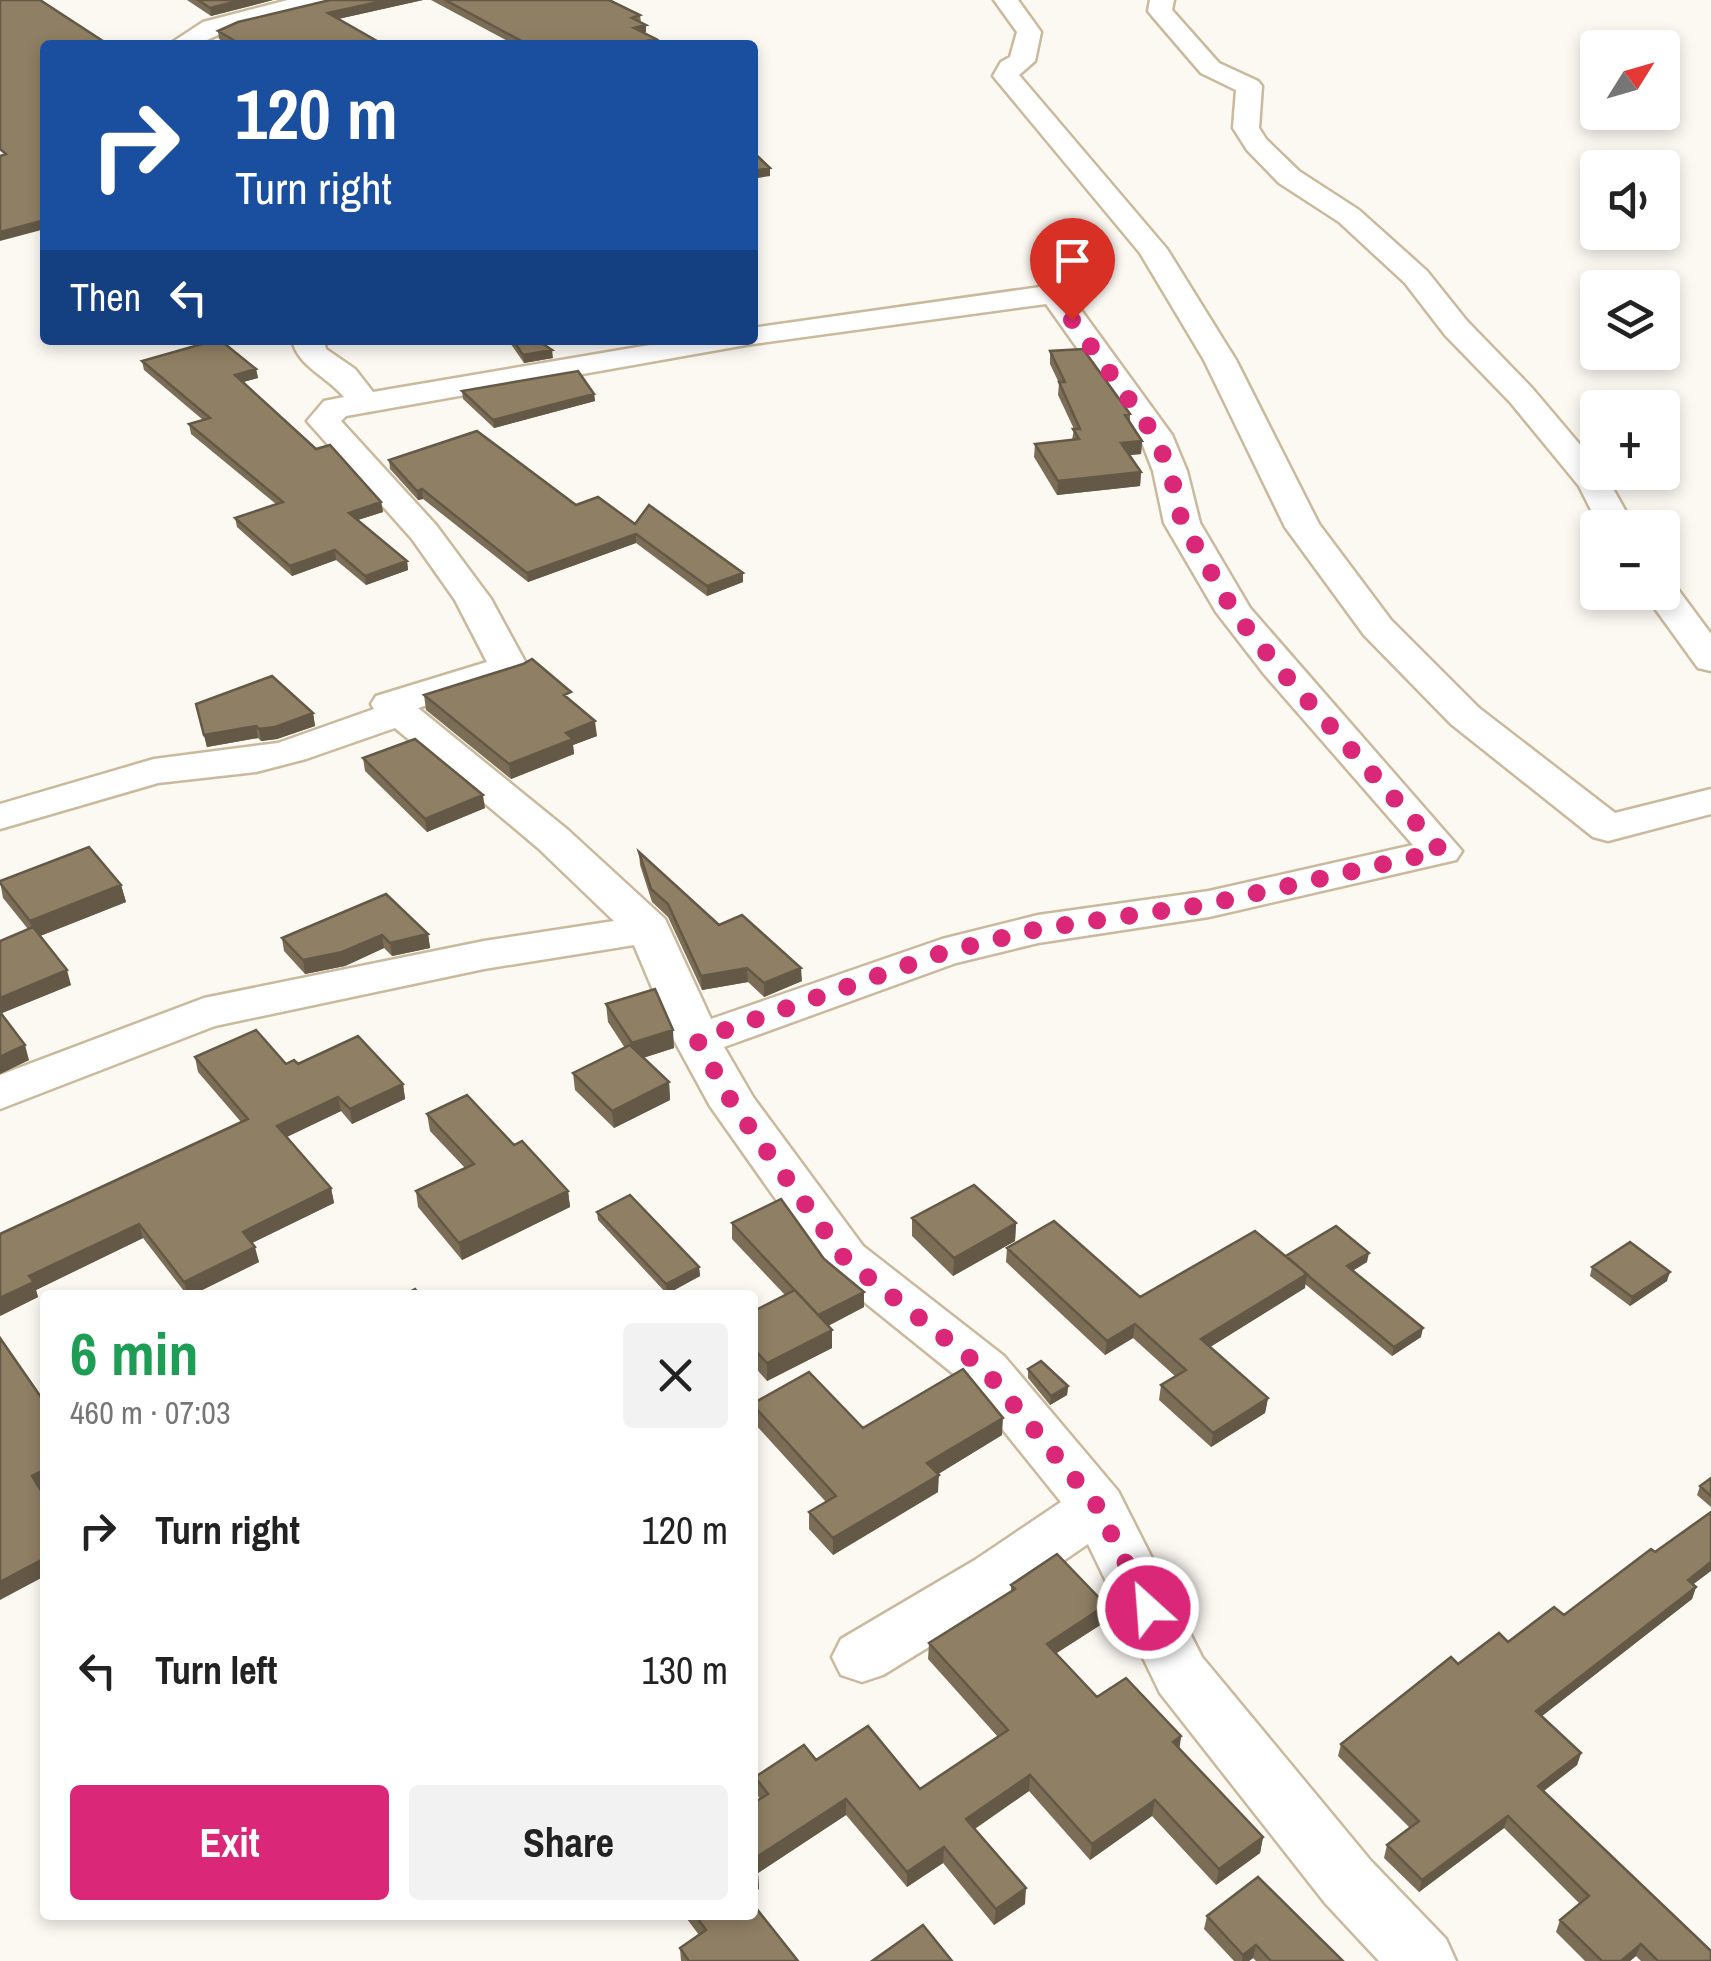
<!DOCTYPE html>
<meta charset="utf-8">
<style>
:root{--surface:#fff;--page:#f2f2f2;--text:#222;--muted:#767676;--accent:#db2777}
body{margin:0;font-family:"Archivo Narrow",sans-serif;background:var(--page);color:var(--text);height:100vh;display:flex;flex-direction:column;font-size:38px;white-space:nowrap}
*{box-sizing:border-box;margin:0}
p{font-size:32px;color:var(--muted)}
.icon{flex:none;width:55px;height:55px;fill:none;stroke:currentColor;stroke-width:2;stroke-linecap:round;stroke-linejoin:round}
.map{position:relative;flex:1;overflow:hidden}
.details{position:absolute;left:40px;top:1290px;width:718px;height:630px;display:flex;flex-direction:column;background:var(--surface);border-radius:10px;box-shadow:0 5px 15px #0003}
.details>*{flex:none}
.banner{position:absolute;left:40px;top:40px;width:718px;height:305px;border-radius:10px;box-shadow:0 5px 15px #0003;background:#1a4fa0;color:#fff;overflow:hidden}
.needle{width:65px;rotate:53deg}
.buttons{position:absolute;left:1580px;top:30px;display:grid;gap:20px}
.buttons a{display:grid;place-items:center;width:100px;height:100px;border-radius:10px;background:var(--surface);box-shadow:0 5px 15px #0003;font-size:50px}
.pin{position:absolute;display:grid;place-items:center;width:85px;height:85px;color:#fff;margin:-102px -42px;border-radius:50% 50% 50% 0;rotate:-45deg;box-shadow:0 0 10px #0007}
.pin .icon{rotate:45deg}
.me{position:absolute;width:110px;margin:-55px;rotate:334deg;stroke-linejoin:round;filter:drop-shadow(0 0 8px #0008)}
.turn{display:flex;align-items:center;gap:35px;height:210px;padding:0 30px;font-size:45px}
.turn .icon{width:130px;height:130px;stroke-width:2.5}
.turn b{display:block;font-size:70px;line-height:85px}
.then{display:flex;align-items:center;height:95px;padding:0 30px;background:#0003;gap:20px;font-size:38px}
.round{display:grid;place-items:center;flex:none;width:105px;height:105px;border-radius:10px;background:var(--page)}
.summary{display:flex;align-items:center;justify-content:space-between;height:170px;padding:0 30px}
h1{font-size:60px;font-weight:800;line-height:75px;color:#1e9e55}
.button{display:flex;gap:20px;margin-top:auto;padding:20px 30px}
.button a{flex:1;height:115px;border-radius:10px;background:var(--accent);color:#fff;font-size:40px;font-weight:800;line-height:115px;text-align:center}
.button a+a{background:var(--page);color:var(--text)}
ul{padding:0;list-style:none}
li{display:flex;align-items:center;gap:30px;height:140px;padding:0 30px}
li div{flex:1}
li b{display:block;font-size:38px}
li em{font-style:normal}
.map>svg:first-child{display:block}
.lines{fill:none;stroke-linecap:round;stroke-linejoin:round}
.minor-casing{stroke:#cab99c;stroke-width:5}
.minor{fill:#fff;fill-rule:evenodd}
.wall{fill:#7b6d56}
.shaded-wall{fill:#645946}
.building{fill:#8f7f64;stroke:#645946;stroke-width:2.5}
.route{stroke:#db2777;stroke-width:18;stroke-dasharray:0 32.4}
</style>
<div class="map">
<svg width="1711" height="1961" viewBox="0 0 1711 1961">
<rect width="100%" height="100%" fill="#fcf9f3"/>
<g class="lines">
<defs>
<path id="minor" d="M 288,0 L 334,0 L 330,5 L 238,26 L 196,45 L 168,45 L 203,22 Z
M 994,0 L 1018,0 L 1041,32 L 1035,61 L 1019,75 L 1167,249 L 1236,360 L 1319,524 L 1391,620 L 1479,708 L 1615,813 L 1711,789 L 1711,814 L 1608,841 L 1593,837 L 1451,724 L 1364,635 L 1285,527 L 1204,360 L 1140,253 L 993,76 L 1001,62 L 1010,57 L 1017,32 Z
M 1150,0 L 1174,0 L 1172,10 L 1219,63 L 1258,81 L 1262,86 L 1259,128 L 1266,139 L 1299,171 L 1359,210 L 1427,271 L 1467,321 L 1532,388 L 1598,466 L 1598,472 L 1606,476 L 1635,528 L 1600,528 L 1579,486 L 1510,402 L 1445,335 L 1405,283 L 1339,222 L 1279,183 L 1247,150 L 1233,128 L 1236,90 L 1201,73 L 1152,16 L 1148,11 Z
M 1054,285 L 1065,288 L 1172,435 L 1187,471 L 1200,523 L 1250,608 L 1462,851 L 1456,860 L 1209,917 L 1038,943 L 956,963 L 724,1047 L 753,1097 L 863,1246 L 1004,1356 L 1118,1491 L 1202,1657 L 1371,1861 L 1446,1939 L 1456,1961 L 1379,1961 L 1325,1903 L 1160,1693 L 1088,1544 L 1015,1594 L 883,1675 L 862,1682 L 841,1675 L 832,1657 L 841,1639 L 975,1560 L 1061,1502 L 966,1384 L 827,1272 L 710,1106 L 674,1040 L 634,945 L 484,969 L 215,1026 L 0,1109 L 0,1075 L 204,998 L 484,941 L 614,921 L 538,848 L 395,728 L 306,759 L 256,772 L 158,783 L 0,829 L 0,804 L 154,759 L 278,743 L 374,709 L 371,704 L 376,696 L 487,662 L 455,600 L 412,539 L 307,421 L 324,401 L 344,397 C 327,376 298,367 292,340 L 324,340 L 326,349 L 355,369 L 373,392 L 679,340 L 752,340 L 752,328 ZM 1046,304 L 1139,435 L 1153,471 L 1164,523 L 1216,612 L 1264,674 L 1413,845 L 1209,891 L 1038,915 L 942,939 L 711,1019 L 665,919 L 568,830 L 418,708 L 523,675 L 528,667 L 491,599 L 436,525 L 341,421 L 346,416 L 746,345 Z
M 1662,581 L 1674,584 L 1711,634 L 1711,671 L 1698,668 L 1643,592 L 1662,592 Z"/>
</defs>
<use href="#minor" class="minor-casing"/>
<use href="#minor" class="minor"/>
</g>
<path class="wall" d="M 187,0 L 273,0 L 211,16 Z
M 423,0 L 338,19 L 384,45 L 230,45 L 219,39 L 218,31 L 330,1 Z
M 431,0 L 609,0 L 640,15 L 641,22 L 646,32 L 645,33 L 656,45 L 515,45 Z
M 508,340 L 537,340 L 553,358 L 524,363 Z
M 1050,351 L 1130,414 L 1130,422 L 1142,441 L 1141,454 L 1130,455 L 1141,472 L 1140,486 L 1057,495 L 1034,457 L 1035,444 L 1072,440 L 1074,429 L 1058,395 L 1059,383 L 1050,364 Z
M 142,361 L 256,369 L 258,378 L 243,382 L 316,449 L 381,502 L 383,512 L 358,520 L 407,561 L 408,570 L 366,585 L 336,560 L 292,576 L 237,527 L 235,518 L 276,504 L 191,434 L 189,424 L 203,420 L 144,370 Z
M 462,391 L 594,394 L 595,401 L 494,428 L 463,399 Z
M 389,460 L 576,505 L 635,524 L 743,573 L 743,582 L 707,596 L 636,543 L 528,582 L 423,499 L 418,500 L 390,469 Z
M 424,695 L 597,736 L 573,745 L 574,754 L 511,779 L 426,710 Z
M 196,704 L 313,713 L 315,726 L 277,739 L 261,741 L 258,738 L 207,747 Z
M 363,758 L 485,808 L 427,832 L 365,771 Z
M 639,852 L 719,925 L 802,981 L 764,997 L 748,982 L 702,990 L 668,917 L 652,902 L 640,865 Z
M 0,881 L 121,885 L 126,902 L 40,936 L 71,985 L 1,1013 L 29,1060 L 0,1074 L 0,941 L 28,929 L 3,898 Z
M 428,934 L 430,948 L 392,956 L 384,948 L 345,966 L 305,974 L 284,951 L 282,938 Z
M 606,1004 L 674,1048 L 643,1058 L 669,1082 L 670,1100 L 614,1128 L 575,1090 L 573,1073 L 625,1048 L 608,1022 Z
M 195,1057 L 298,1064 L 403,1084 L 405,1099 L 352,1124 L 341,1111 L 287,1137 L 331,1188 L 334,1203 L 252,1243 L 259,1262 L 192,1295 L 187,1295 L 143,1238 L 36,1290 L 38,1297 L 0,1316 L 241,1122 L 198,1072 Z
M 427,1114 L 568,1191 L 570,1207 L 462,1260 L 418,1207 L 416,1191 L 465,1168 L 430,1131 Z
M 597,1212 L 699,1267 L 700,1276 L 667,1294 L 598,1220 Z
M 912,1218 L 1016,1223 L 1015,1241 L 953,1276 L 912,1236 Z
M 732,1223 L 824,1259 L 864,1307 L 828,1326 L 832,1348 L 767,1381 L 752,1364 L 752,1312 L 785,1295 L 732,1239 Z
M 1007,1248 L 1140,1297 L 1286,1256 L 1367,1262 L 1353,1270 L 1421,1337 L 1392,1356 L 1305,1284 L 1305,1288 L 1210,1347 L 1268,1398 L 1265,1413 L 1211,1447 L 1159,1400 L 1161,1385 L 1175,1376 L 1133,1338 L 1105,1355 L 1006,1262 Z
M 1592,1267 L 1667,1281 L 1630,1306 L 1590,1276 Z
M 1028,1369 L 1068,1386 L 1067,1395 L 1050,1405 L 1028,1378 Z
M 752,1404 L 863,1428 L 1002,1435 L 938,1474 L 938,1492 L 833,1555 L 809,1529 L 809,1512 L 826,1502 L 753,1422 Z
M 1711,1478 L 1711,1507 L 1697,1495 L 1700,1486 Z
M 1011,1585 L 1105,1622 L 1056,1653 L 1097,1697 L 1181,1736 L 1179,1749 L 1263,1837 L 1260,1853 L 1216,1885 L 1152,1816 L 1090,1860 L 1029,1791 L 975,1829 L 1025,1904 L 994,1925 L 943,1863 L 907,1887 L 846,1815 L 758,1873 L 759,1889 L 752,1893 L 760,1799 L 756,1793 L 755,1777 L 816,1760 L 920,1789 L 998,1737 L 928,1659 L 929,1643 L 1011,1591 Z
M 1694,1585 L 1696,1587 L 1692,1599 L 1542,1716 L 1581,1753 L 1577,1765 L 1544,1791 L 1711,1961 L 1641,1961 L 1636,1956 L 1630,1961 L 1585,1961 L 1556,1932 L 1560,1920 L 1580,1904 L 1504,1828 L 1419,1892 L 1384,1858 L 1387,1845 L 1410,1828 L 1338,1756 L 1341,1744 L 1458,1664 L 1508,1642 Z
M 684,1915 L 752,1915 L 798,1961 L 681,1961 L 680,1948 L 699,1935 Z
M 1207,1916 L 1343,1961 L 1256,1961 L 1253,1958 L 1249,1961 L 1234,1961 L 1204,1929 Z"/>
<path class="shaded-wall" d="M 242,0 L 273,0 L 211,16 L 210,8 Z
M 387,0 L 423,0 L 329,21 L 328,13 Z
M 646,25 L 646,32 L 634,35 L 634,28 Z
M 656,39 L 656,45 L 637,45 L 637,43 Z
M 770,168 L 770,176 L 752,179 L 752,171 Z
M 45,220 L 45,229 L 0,241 L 0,232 Z
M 552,350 L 553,358 L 524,363 L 523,355 Z
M 256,369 L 258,378 L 236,384 L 235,375 Z
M 594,394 L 595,401 L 494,428 L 493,420 Z
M 1142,441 L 1141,454 L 1120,456 L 1121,443 Z
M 1141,472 L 1140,486 L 1057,495 L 1058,481 Z
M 422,489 L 423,499 L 418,500 L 417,491 Z
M 381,502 L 383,512 L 351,522 L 349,513 Z
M 636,534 L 636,543 L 528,582 L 527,573 Z
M 335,550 L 336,560 L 292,576 L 290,566 Z
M 407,561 L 408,570 L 366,585 L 365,576 Z
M 743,573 L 743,582 L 707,596 L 707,586 Z
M 313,713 L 315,726 L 277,739 L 261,741 L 259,729 Z
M 595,721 L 597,736 L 573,745 L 574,754 L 511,779 L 509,764 L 566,733 Z
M 256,726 L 258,738 L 207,747 L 204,735 Z
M 483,795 L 485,808 L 427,832 L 425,819 Z
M 121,885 L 126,902 L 35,938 L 30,921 Z
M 428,934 L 430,948 L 392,956 L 390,943 Z
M 382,935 L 384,948 L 345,966 L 305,974 L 303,960 Z
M 747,968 L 748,982 L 702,990 L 701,976 Z
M 801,968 L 802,981 L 764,997 L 764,983 Z
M 67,970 L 71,985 L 0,1014 L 0,998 Z
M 673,1030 L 674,1048 L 633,1061 L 632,1043 Z
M 25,1045 L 29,1060 L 0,1074 L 0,1057 Z
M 669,1082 L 670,1100 L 614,1128 L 612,1111 Z
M 403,1084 L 405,1099 L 352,1124 L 350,1109 Z
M 338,1097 L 341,1111 L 280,1140 L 277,1126 Z
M 331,1188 L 334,1203 L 246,1246 L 243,1232 Z
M 568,1191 L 570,1207 L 462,1260 L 459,1243 Z
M 1016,1223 L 1015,1241 L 953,1276 L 954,1258 Z
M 139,1224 L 143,1238 L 36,1290 L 38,1297 L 0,1316 L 0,1298 L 29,1276 Z
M 255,1247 L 259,1262 L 192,1295 L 188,1295 L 184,1282 Z
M 1369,1253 L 1367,1262 L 1346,1275 L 1347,1266 Z
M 699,1267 L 700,1276 L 667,1294 L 666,1284 Z
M 1670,1272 L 1667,1281 L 1630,1306 L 1632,1297 Z
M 1307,1274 L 1305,1288 L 1199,1354 L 1201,1339 Z
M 864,1292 L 864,1307 L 818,1331 L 818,1316 Z
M 1135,1324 L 1133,1338 L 1105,1355 L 1107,1341 Z
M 1423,1328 L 1421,1337 L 1392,1356 L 1394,1347 Z
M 832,1330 L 832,1348 L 767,1381 L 767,1363 Z
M 1068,1386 L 1067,1395 L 1050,1405 L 1051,1396 Z
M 1268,1398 L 1265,1413 L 1211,1447 L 1213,1433 Z
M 1003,1418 L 1002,1435 L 927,1481 L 927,1463 Z
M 45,1469 L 45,1487 L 37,1491 L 32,1476 Z
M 939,1475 L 938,1492 L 833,1555 L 833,1538 Z
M 45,1558 L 45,1576 L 0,1600 L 0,1582 Z
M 1711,1562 L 1711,1571 L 1683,1592 L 1688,1580 Z
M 1696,1587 L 1692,1599 L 1533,1723 L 1536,1711 Z
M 1106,1605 L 1105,1622 L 1046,1660 L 1047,1644 Z
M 1181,1736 L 1179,1752 L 1173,1742 Z
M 1581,1753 L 1577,1765 L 1534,1798 L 1538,1786 Z
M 1030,1775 L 1029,1791 L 965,1835 L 966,1819 Z
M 846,1799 L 846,1815 L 752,1877 L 752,1860 Z
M 1155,1800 L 1152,1816 L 1090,1860 L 1092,1844 Z
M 1508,1816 L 1504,1828 L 1419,1892 L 1422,1880 Z
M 1263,1837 L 1260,1853 L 1216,1885 L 1219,1869 Z
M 944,1847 L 943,1863 L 907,1887 L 907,1872 Z
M 758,1873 L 759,1889 L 752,1893 L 752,1877 Z
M 1026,1888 L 1025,1904 L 994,1925 L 996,1909 Z
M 1641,1944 L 1636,1956 L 1630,1961 L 1621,1961 Z
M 1256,1945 L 1253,1958 L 1249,1961 L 1242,1961 L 1243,1955 Z"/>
<path class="building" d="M 0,0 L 40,0 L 109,45 L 45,45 L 45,220 L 0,232 L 0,156 L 6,154 L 0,149 Z
M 198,0 L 242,0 L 210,8 Z
M 330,0 L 387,0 L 328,13 L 384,45 L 242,45 L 218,31 L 238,22 Z
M 445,0 L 609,0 L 640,15 L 632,18 L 646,25 L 634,28 L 656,39 L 637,43 L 641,45 L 529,45 Z
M 752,151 L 770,168 L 752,171 Z
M 216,340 L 220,340 L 256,369 L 235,375 L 316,449 L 330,445 L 381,502 L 349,513 L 407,561 L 365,576 L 335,550 L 290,566 L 235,518 L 283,502 L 189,424 L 210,418 L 142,361 Z
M 513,340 L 537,340 L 552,350 L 523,355 Z
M 1083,349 L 1130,414 L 1125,415 L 1142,441 L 1121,443 L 1141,472 L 1058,481 L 1035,444 L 1079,439 L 1073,429 L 1080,429 L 1059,382 L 1065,382 L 1050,351 Z
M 578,371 L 594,394 L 493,420 L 462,391 Z
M 477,431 L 576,505 L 598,497 L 635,524 L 649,505 L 743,573 L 707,586 L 636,534 L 527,573 L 422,489 L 417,491 L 389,460 Z
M 532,659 L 571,692 L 564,695 L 595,721 L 566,733 L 573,739 L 509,764 L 424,695 L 523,664 Z
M 272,676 L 313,713 L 275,727 L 259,729 L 256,726 L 204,735 L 196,704 Z
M 415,739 L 483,795 L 425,819 L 363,758 Z
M 89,847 L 121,885 L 30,921 L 0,883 L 0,881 Z
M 639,852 L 719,925 L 742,915 L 801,968 L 764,983 L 747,968 L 701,976 L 668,904 L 651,889 Z
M 386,894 L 428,934 L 390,943 L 382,935 L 342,952 L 303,960 L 282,938 Z
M 33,927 L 67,970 L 0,998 L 0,941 Z
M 655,989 L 673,1030 L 632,1043 L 606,1004 Z
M 0,1012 L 25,1045 L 0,1057 Z
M 256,1030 L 286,1064 L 294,1060 L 298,1064 L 358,1036 L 403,1084 L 350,1109 L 338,1097 L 277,1126 L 331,1188 L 243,1232 L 255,1247 L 184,1282 L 139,1224 L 29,1276 L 34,1282 L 0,1298 L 0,1234 L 248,1119 L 195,1057 Z
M 630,1045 L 669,1082 L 612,1111 L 573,1073 Z
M 467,1095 L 514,1145 L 522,1141 L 568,1191 L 459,1243 L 416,1191 L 474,1164 L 427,1114 Z
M 974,1185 L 1016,1223 L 954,1258 L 912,1218 Z
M 630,1195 L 699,1267 L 666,1284 L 597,1212 Z
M 781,1199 L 824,1259 L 864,1292 L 818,1315 L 732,1223 Z
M 1054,1221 L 1140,1297 L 1255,1231 L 1307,1274 L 1201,1339 L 1268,1398 L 1213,1433 L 1161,1385 L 1186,1370 L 1135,1324 L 1107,1341 L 1007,1248 Z
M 1336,1226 L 1369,1253 L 1347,1266 L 1423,1328 L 1394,1347 L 1306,1274 L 1307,1274 L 1286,1256 Z
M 1630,1242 L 1670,1272 L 1632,1297 L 1592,1267 Z
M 415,1289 L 420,1295 L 404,1295 Z
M 795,1290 L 832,1330 L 767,1363 L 752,1347 L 752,1312 Z
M 0,1338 L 45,1403 L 45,1469 L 32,1476 L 45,1497 L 45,1558 L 0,1582 Z
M 1041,1361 L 1068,1386 L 1051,1396 L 1028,1369 Z
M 963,1369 L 1003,1418 L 927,1463 L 939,1475 L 833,1538 L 809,1512 L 836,1496 L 752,1404 L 809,1372 L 863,1428 Z
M 1711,1478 L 1711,1496 L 1700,1486 Z
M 1711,1512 L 1711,1562 L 1688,1580 L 1696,1587 L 1536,1711 L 1581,1753 L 1538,1786 L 1711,1951 L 1711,1961 L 1658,1961 L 1641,1944 L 1621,1961 L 1602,1961 L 1560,1920 L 1589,1896 L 1508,1816 L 1422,1880 L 1387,1845 L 1419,1821 L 1341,1744 L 1451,1657 L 1458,1664 L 1499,1633 L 1508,1642 L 1554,1607 L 1564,1615 L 1651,1549 L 1655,1552 Z
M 1057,1554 L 1106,1605 L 1047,1644 L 1097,1697 L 1126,1678 L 1181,1736 L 1173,1742 L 1263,1837 L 1219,1869 L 1155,1800 L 1092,1844 L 1030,1775 L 966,1819 L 1026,1888 L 996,1909 L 944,1847 L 907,1872 L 846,1799 L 752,1860 L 752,1804 L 768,1794 L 755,1777 L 804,1745 L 816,1760 L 868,1726 L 920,1789 L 1008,1730 L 929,1643 L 1015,1589 L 1011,1585 Z
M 1258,1877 L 1343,1961 L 1271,1961 L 1256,1945 L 1243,1955 L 1207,1916 Z
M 752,1903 L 798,1961 L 689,1961 L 680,1948 L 706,1930 L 695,1915 L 752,1915 Z
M 923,1925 L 952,1961 L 872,1961 Z"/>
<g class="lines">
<path class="route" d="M 1072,320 L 1155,436 L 1170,471 L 1182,522 L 1234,612 L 1277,666 L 1441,851 L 1209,904 L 1038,929 L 942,953 L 697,1040 L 734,1106 L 845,1259 L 985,1370 L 1098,1507 L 1148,1608"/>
</g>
</svg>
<div class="buttons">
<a><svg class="needle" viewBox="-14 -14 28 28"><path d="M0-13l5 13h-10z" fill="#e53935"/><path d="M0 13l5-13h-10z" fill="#767676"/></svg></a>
<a><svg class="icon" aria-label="sound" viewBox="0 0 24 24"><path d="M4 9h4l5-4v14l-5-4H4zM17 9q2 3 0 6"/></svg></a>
<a><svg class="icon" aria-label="layers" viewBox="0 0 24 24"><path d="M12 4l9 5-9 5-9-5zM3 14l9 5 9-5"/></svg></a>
<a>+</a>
<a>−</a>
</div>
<div class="pin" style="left:1072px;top:320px;background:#d93025"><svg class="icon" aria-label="arrive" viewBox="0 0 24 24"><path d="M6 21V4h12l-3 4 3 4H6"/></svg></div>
<svg class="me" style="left:1148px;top:1608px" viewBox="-20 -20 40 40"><circle r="17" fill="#db2777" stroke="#fff" stroke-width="3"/><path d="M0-11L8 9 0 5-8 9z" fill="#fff"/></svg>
<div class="banner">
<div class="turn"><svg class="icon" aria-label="right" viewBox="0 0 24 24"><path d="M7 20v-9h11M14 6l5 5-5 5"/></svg><div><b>120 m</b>Turn right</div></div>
<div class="then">Then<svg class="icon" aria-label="left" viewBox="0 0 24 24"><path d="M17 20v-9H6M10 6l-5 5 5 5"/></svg></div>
</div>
<section class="details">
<div class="summary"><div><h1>6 min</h1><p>460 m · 07:03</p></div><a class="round"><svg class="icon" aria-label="close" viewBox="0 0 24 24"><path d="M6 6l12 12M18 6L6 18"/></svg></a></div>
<ul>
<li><svg class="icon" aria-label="right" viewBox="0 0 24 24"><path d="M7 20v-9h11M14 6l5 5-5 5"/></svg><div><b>Turn right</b></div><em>120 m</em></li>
<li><svg class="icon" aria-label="left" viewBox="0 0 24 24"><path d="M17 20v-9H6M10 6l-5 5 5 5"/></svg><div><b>Turn left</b></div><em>130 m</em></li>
</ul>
<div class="button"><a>Exit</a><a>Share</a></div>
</section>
</div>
